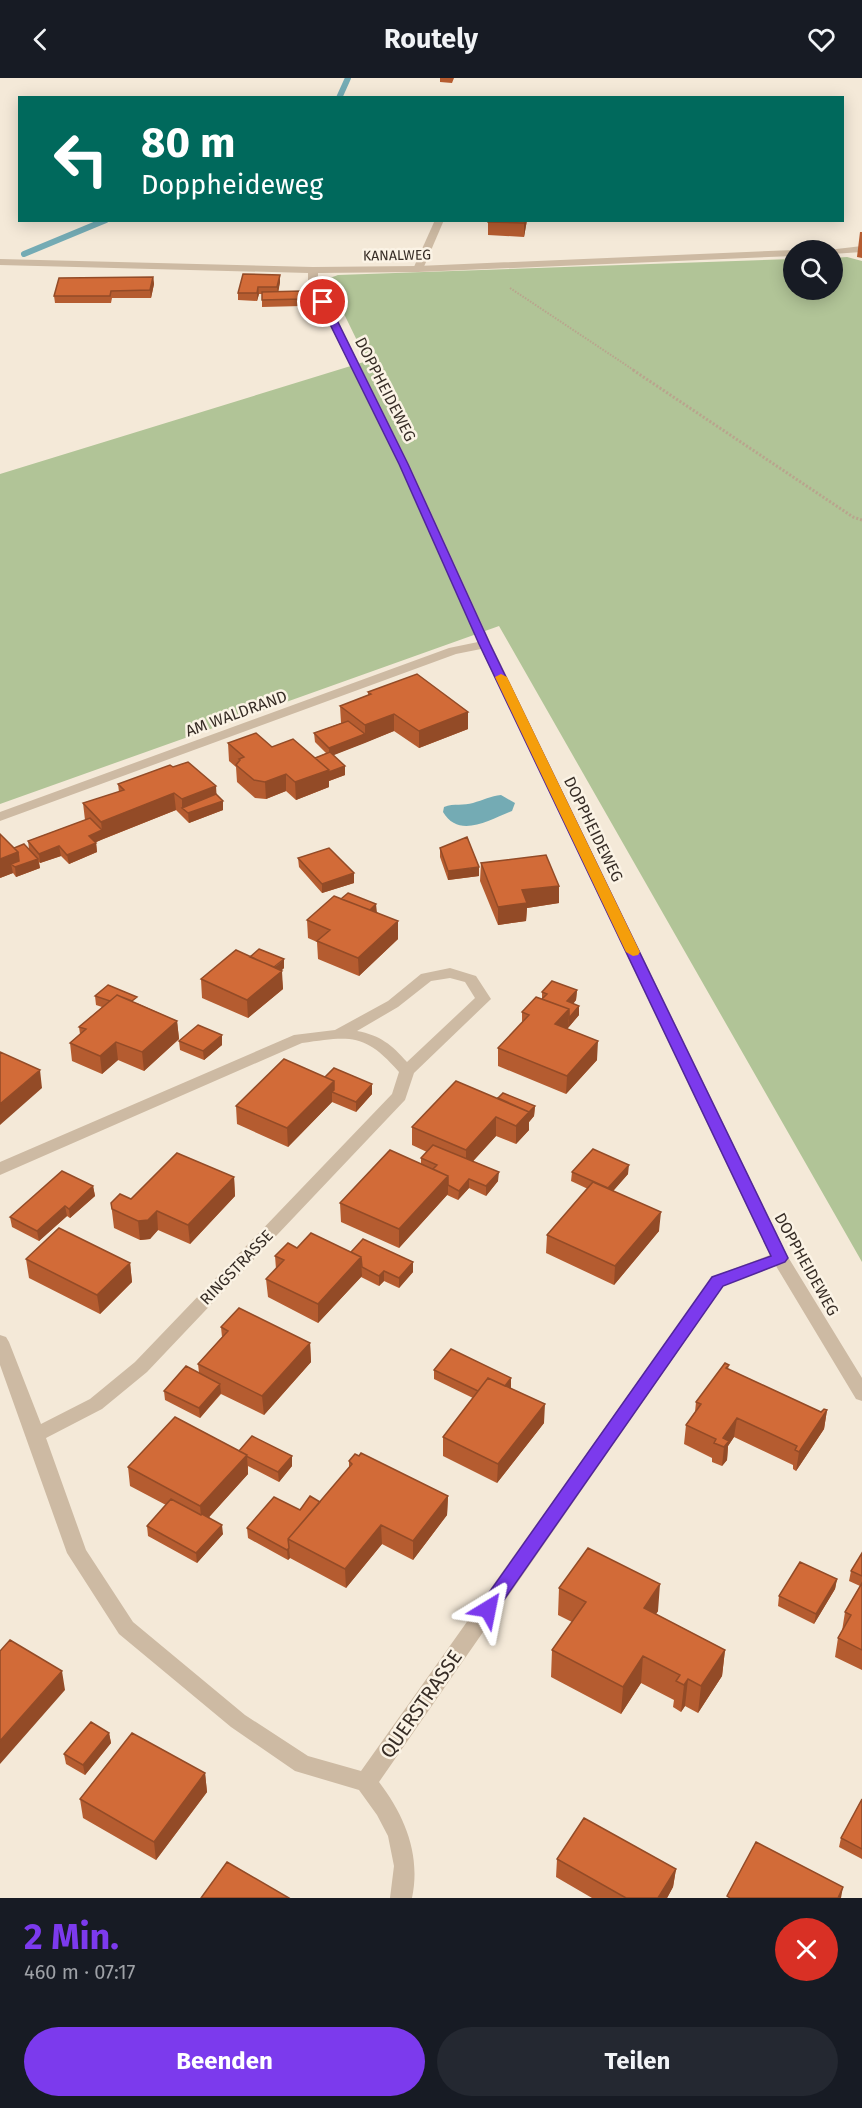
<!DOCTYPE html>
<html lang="de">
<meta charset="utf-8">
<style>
:root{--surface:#171b24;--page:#242831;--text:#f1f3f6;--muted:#9ea1a6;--accent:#7c3aed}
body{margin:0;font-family:"Fira Sans",sans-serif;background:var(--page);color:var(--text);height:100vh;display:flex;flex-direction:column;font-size:22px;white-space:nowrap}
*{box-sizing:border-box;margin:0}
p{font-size:20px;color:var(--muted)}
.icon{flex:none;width:33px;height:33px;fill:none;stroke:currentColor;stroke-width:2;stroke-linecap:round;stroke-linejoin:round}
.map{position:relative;height:1820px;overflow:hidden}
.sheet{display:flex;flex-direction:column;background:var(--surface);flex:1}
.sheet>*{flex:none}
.guide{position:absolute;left:18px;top:18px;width:826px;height:126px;border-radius:0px;box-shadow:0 3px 15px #0003;background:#00695c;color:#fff;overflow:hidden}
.tools{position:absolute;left:783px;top:162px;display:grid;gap:12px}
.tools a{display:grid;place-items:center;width:60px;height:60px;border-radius:50%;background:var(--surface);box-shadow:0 3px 15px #0003;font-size:30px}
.pin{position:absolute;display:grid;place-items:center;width:51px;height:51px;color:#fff;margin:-26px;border:3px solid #fff;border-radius:50%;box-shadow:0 2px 6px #0007}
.me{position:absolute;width:66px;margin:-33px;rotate:35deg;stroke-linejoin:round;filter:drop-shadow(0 0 4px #0008)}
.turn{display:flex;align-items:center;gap:21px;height:126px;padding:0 24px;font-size:27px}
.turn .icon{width:78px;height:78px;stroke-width:2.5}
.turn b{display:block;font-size:42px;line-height:51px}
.round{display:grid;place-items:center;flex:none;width:63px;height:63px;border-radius:32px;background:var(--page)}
.summary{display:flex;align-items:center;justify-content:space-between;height:102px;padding:0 24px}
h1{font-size:36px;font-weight:700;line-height:45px;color:var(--accent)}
.primary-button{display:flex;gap:12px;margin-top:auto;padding:12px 24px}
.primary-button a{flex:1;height:69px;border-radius:36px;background:var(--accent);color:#fff;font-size:24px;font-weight:700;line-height:69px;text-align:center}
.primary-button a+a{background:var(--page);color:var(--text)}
header{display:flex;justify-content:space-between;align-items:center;height:78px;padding:0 24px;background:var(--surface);font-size:27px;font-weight:700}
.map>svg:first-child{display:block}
.green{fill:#b1c497}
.water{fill:#74abb4}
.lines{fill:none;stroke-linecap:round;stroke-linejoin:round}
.stream{stroke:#74abb4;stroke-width:6}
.path-far1{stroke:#b9a48d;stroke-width:2;stroke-dasharray:1.5 1.5;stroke-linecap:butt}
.path{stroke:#b9a48d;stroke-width:3;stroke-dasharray:2 2;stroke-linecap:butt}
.service{fill:#cdbaa3;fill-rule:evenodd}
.minor{fill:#cdbaa3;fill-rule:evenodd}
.wall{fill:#b55c30}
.shaded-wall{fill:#934b27}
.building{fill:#d26b38;stroke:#934b27;stroke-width:1.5}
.route{fill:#7c3aed;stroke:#51269a;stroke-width:1.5}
.slow{fill:#f59e0b}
.labels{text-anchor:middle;stroke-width:5;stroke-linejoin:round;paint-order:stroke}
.far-street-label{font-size:14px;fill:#372d26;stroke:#fbf3e5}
.street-label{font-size:16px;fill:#372d26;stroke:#fbf3e5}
.near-street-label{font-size:20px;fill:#372d26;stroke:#fbf3e5}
</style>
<header><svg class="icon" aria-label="back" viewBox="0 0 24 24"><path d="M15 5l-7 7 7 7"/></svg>Routely<svg class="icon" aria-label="heart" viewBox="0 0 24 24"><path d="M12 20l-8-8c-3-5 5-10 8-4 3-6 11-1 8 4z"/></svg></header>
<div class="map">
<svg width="862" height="1820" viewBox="0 0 862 1820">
<rect width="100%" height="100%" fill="#f4e9d8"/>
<path class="green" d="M 847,179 L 862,183 L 862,1184 L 499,548 L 0,726 L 0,396 L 367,283 L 327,201 L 338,197 L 793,181 L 794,212 L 832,212 L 833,180 Z"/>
<path class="water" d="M 501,717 L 515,725 L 512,733 C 489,742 459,761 443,734 L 444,729 C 454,725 464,728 473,725 C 483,722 491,718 501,717 Z"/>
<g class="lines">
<path class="stream" d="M 339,20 L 348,0
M 24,176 L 106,142"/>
<path class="path-far1" d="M 510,210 L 635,293"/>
<path class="path" d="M 633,292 L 853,439 L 862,442"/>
<path class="service" d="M 435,142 L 444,142 L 423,191 L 415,193 L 413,191 Z"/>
<path class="minor" d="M 862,168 L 862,174 L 832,176 L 832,172 L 828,172 Z
M 794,172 L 794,178 L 418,194 L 318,195 L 318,203 L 409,386 L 491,566 L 788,1179 L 862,1300 L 862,1323 L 856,1321 L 776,1188 L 724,1207 L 379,1704 C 405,1738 421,1777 412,1820 L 390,1820 L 394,1788 L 388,1758 L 377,1737 L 359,1712 L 295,1693 L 231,1649 L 119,1556 L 67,1475 L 0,1287 L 0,1257 L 6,1259 L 9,1264 L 41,1346 L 90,1321 L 135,1284 L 392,1016 L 399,994 C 365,955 351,958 302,965 L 0,1097 L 0,1084 L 294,957 L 335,952 L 388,923 L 421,896 L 450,890 L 476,898 L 491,921 L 414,995 L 405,1022 L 147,1294 L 102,1331 L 46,1360 L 86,1472 L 133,1544 L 245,1637 L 308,1678 L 361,1693 L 712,1199 L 770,1177 L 481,571 L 456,576 L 0,743 L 0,734 L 449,570 L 478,564 L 399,386 L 308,203 L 308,195 L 0,187 L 0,181 L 313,189 L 418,188 ZM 450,900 L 465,904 L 475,920 L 407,984 C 392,967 380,957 357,953 L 398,929 L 431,903 Z"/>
</g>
<path class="wall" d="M 440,0 L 454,0 L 452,5 L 440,4 Z
M 488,142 L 527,142 L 524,159 L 488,157 Z
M 860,154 L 862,154 L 862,180 L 857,179 Z
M 280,197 L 280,204 L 278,213 L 302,213 L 302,228 L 262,229 L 262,216 L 259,216 L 257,223 L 238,222 L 238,215 Z
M 153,199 L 154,206 L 151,220 L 112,220 L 111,225 L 55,225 L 54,218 Z
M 368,614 L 468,634 L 468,651 L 419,670 L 394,653 L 333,677 L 345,697 L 329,703 L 329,709 L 296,722 L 286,713 L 266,721 L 255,720 L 237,704 L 236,689 L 229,683 L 228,665 L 272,669 L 315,680 L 326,675 L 315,664 L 314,655 L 341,645 L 340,628 L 368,617 Z
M 173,689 L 216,716 L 223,732 L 189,745 L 176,732 L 96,764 L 97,774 L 69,786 L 61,778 L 40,785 L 39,784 L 40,790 L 16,799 L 13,795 L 0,800 L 14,770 L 29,771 L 28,763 L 85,742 L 83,725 L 119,714 L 118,706 Z
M 440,770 L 479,798 L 448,802 L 440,779 Z
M 298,780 L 354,805 L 322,815 L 299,789 Z
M 481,785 L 559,825 L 527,830 L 526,843 L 498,847 L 480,803 Z
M 341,821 L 377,834 L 398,861 L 359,898 L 318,881 L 317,864 L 308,860 L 307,842 Z
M 250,879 L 284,890 L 281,892 L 283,911 L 248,940 L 202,920 L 201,901 Z
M 577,912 L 576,922 L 573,926 L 579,928 L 579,937 L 567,951 L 597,982 L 566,1016 L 498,988 L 498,970 L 522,945 L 522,934 L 542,921 L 542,914 Z
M 95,918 L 137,925 L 177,943 L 179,961 L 144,993 L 118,982 L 102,996 L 72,983 L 70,965 L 80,956 L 79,949 L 102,929 L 96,927 Z
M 179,963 L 222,967 L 204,982 L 180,972 Z
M 325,999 L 372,1016 L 356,1034 L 332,1024 L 288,1069 L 237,1046 L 236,1028 Z
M 498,1020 L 535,1028 L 534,1038 L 529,1044 L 529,1052 L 516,1066 L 496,1058 L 473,1083 L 498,1103 L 486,1118 L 469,1110 L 458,1122 L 447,1117 L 399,1170 L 341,1144 L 340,1125 L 421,1086 L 421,1080 L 427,1074 L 412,1067 L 412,1049 Z
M 572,1094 L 628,1096 L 613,1113 L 659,1153 L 614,1207 L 546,1175 L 547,1157 L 588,1111 L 571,1103 Z
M 234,1099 L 235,1118 L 190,1166 L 158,1152 L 150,1161 L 140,1162 L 114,1150 L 111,1125 Z
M 93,1108 L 95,1118 L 70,1140 L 67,1138 L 39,1163 L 12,1149 L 10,1139 Z
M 297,1170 L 351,1174 L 413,1184 L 413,1194 L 399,1210 L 384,1203 L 379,1208 L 361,1199 L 318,1245 L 268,1219 L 266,1201 L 276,1191 L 275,1178 Z
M 26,1181 L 130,1185 L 132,1204 L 100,1236 L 29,1200 Z
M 221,1249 L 310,1265 L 311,1284 L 264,1337 L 221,1316 L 200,1340 L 165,1322 L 164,1313 L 199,1295 L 198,1286 L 222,1259 Z
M 729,1287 L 728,1291 L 821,1334 L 827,1332 L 824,1351 L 796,1393 L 793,1391 L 793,1387 L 734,1359 L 728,1368 L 727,1382 L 722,1388 L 712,1384 L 712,1380 L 684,1366 L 686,1347 L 695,1334 L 696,1324 Z
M 434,1292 L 511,1310 L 544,1345 L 497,1405 L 443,1378 L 443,1359 L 473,1320 L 434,1301 Z
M 239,1373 L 292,1388 L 279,1404 L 248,1388 L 248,1396 L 209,1439 L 223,1456 L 197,1485 L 148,1458 L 147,1448 L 166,1427 L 130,1408 L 128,1389 Z
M 349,1383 L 448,1418 L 447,1437 L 413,1482 L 382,1466 L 346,1510 L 290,1480 L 288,1482 L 248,1460 L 247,1450 L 320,1424 L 349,1390 Z
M 862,1475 L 862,1592 L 835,1579 L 838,1560 L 842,1553 L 845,1534 L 860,1508 L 849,1503 L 851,1493 Z
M 837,1501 L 835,1511 L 814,1546 L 778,1528 L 779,1518 Z
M 559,1510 L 658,1533 L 656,1536 L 725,1572 L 722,1598 L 698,1635 L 685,1628 L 681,1634 L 673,1629 L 674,1622 L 641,1605 L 621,1636 L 551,1599 L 552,1572 L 572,1544 L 558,1537 Z
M 109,1655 L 111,1665 L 85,1697 L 66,1686 L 64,1676 Z
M 205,1695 L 207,1714 L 156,1782 L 83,1740 L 80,1721 Z
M 862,1721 L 862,1781 L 839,1769 L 841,1760 Z
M 557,1781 L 676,1791 L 673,1809 L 667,1820 L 592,1820 L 556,1799 Z"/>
<path class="shaded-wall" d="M 525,142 L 527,142 L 524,159 L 524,145 Z
M 280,197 L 280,204 L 278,216 L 277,209 Z
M 153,199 L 154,206 L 151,220 L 150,212 Z
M 258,209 L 259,216 L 257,223 L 257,215 Z
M 468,634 L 468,651 L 419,670 L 419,653 Z
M 394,636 L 394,653 L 365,665 L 365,647 Z
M 365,656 L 365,665 L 329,679 L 329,670 Z
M 345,688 L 345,697 L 329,703 L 329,709 L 296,722 L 295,704 L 329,692 Z
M 286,696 L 286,713 L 266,721 L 265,704 Z
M 216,708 L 217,725 L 223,723 L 223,732 L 189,745 L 188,735 L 182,730 L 182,721 Z
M 174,715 L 176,732 L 103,761 L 101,744 Z
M 102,752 L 103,761 L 90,767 L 89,758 Z
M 96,765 L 97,774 L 69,786 L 67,777 Z
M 59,768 L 61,778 L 40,785 L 39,776 Z
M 18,774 L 38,781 L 40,790 L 16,799 L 15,789 L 11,786 L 13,795 L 0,800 L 0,781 Z
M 479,789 L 479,798 L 448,802 L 448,793 Z
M 354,795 L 354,805 L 322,815 L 322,806 Z
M 559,808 L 559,825 L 527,830 L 526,843 L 498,847 L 498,829 L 522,812 Z
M 376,826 L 377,835 L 363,838 Z
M 398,843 L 398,861 L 359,898 L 358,880 Z
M 284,881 L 284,890 L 277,897 L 282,893 L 283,911 L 248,940 L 247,922 L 274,890 Z
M 577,912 L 576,922 L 567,933 L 567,923 Z
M 579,928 L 579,937 L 568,950 L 569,940 Z
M 569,931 L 568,950 L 554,965 L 555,946 Z
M 177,943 L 179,961 L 144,993 L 142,974 Z
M 222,957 L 222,967 L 204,982 L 203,973 Z
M 598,963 L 597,982 L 566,1016 L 567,998 Z
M 116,964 L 118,982 L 102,996 L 100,978 Z
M 40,992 L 42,1010 L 0,1047 L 0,1026 Z
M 334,1003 L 335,1015 L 332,1014 L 332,1024 L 288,1069 L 287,1050 Z
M 372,1006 L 372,1016 L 356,1034 L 356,1024 Z
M 535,1028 L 534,1038 L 529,1044 L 529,1052 L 516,1066 L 516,1048 Z
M 496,1039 L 496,1058 L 466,1091 L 466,1072 Z
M 629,1087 L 628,1096 L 607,1120 L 608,1110 Z
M 499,1094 L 498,1103 L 486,1118 L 486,1108 Z
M 448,1098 L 448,1116 L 399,1170 L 399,1151 Z
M 234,1099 L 235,1118 L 190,1166 L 188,1147 Z
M 469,1101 L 469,1110 L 458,1122 L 459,1113 Z
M 93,1108 L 95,1118 L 70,1140 L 69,1131 Z
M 65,1128 L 67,1138 L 39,1163 L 37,1153 Z
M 157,1133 L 158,1152 L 150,1161 L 140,1162 L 138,1143 Z
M 661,1134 L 659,1153 L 614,1207 L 615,1188 Z
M 361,1179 L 362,1198 L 318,1245 L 318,1226 Z
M 413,1184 L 413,1194 L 399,1210 L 399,1200 Z
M 130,1185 L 132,1204 L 100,1236 L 97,1217 Z
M 384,1193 L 384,1203 L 379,1208 L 379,1198 Z
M 310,1265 L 311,1284 L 264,1337 L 262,1318 Z
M 511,1300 L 511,1310 L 499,1325 L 499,1315 Z
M 220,1306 L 221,1315 L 200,1340 L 199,1330 Z
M 545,1326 L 544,1345 L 497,1405 L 498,1386 Z
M 827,1332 L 824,1351 L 796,1393 L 799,1374 Z
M 737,1340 L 734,1359 L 728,1368 L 727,1382 L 722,1388 L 724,1369 L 723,1360 Z
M 247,1377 L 248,1396 L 202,1447 L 200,1428 Z
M 292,1378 L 292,1388 L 279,1404 L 278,1394 Z
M 448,1418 L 447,1437 L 413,1482 L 413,1463 Z
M 222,1447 L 223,1456 L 197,1485 L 196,1475 Z
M 381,1447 L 382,1466 L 346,1510 L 345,1491 Z
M 289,1470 L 290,1480 L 288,1482 L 287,1472 Z
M 837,1501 L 835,1511 L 814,1546 L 816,1536 Z
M 660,1506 L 658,1533 L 642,1557 L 644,1530 Z
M 725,1572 L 722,1598 L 698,1635 L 701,1608 Z
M 643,1578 L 641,1605 L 621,1636 L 623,1609 Z
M 62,1593 L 65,1612 L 0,1686 L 0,1663 Z
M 688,1601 L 685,1628 L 681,1634 L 684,1607 Z
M 109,1655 L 111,1665 L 85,1697 L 83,1687 Z
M 205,1695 L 207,1714 L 156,1782 L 154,1764 Z
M 676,1791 L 673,1809 L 667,1820 L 658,1820 Z
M 843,1809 L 841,1820 L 838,1820 Z"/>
<path class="building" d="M 488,142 L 525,142 L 524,145 L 488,144 Z
M 243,196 L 280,197 L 277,209 L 258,209 L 257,215 L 238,215 Z
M 153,199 L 150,212 L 111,213 L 110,218 L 54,218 L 59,200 Z
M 302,213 L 301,221 L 262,222 L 262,214 Z
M 417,596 L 468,634 L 419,653 L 394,636 L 365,647 L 340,628 L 371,616 L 368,614 Z
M 348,643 L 365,656 L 329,670 L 314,655 Z
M 256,655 L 272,669 L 293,661 L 329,692 L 295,704 L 286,696 L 265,704 L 254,702 L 236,687 L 240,682 L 239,681 L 244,679 L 228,665 Z
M 330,674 L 345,688 L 329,694 L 329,692 L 315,680 Z
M 188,684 L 216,708 L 182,721 L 174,715 L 101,744 L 83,725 L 124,712 L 118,706 L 170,687 L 173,689 Z
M 216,716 L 223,723 L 188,735 L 182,730 Z
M 90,740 L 102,752 L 89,758 L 96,765 L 67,777 L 59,768 L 39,776 L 28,763 Z
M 0,756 L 18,774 L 0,781 Z
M 467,759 L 479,789 L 448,793 L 440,770 Z
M 24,766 L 38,781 L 15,789 L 11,786 L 19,783 L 18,774 L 14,770 Z
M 329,770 L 354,795 L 322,806 L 298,780 Z
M 546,777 L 559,808 L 522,812 L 527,825 L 498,829 L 481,785 Z
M 348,815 L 376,826 L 370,832 L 341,821 Z
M 334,818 L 398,843 L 358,880 L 317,863 L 330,852 L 307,842 Z
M 259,871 L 284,881 L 274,889 L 250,879 Z
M 236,872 L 282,893 L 247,922 L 201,901 Z
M 552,903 L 577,912 L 567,923 L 579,928 L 569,940 L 569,931 L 542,921 L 547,916 L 542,914 Z
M 108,907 L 137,919 L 132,923 L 117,917 L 110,923 L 95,918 Z
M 117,917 L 177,943 L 142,974 L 116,964 L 100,978 L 70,965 L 86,951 L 79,949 Z
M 536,919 L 569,931 L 555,946 L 598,963 L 567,998 L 498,970 L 529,937 L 522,934 Z
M 198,947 L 222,957 L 203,973 L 179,963 Z
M 0,974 L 40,992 L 0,1026 Z
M 284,981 L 334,1003 L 287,1050 L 236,1028 Z
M 334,990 L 372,1006 L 356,1024 L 332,1014 L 334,1012 L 334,1003 L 325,999 Z
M 456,1003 L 529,1034 L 516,1048 L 496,1039 L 466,1072 L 412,1049 Z
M 503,1015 L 535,1028 L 529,1034 L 498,1020 Z
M 433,1067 L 499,1094 L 486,1108 L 469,1101 L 459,1113 L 448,1107 L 448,1098 L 433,1091 L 437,1087 L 421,1080 Z
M 593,1071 L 629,1087 L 608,1110 L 572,1094 Z
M 390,1072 L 448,1098 L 399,1151 L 340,1125 Z
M 177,1075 L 234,1099 L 188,1147 L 157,1133 L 148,1142 L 138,1143 L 112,1131 L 111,1125 L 120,1116 L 131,1121 Z
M 62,1093 L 93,1108 L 69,1131 L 65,1128 L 37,1153 L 10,1139 Z
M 593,1104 L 661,1134 L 615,1188 L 547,1157 Z
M 59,1150 L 130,1185 L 97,1217 L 26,1181 Z
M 311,1155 L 361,1179 L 318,1226 L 266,1201 L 284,1182 L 275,1178 L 288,1165 L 297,1170 Z
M 363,1161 L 413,1184 L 399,1200 L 384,1193 L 379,1198 L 362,1189 L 361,1179 L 351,1174 Z
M 239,1230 L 310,1265 L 262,1318 L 198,1286 L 228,1253 L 221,1249 Z
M 451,1271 L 511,1300 L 505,1308 L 488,1300 L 478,1313 L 434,1292 Z
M 725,1285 L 729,1287 L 726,1290 L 821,1334 L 824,1331 L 827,1332 L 799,1374 L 795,1372 L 797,1368 L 737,1340 L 723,1360 L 729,1363 L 724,1369 L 714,1365 L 716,1361 L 686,1347 L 701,1326 L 696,1324 Z
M 186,1288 L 220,1306 L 199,1330 L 164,1313 Z
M 488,1300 L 545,1326 L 498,1386 L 443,1359 Z
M 175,1339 L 247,1377 L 200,1428 L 128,1389 Z
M 252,1358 L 292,1378 L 278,1394 L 246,1378 L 247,1377 L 239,1373 Z
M 361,1375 L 448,1418 L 413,1463 L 381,1447 L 345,1491 L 288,1461 L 352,1386 L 349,1383 L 355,1376 L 359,1378 Z
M 310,1418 L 320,1424 L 288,1461 L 289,1470 L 287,1472 L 247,1450 L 274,1419 L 300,1432 Z
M 171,1421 L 201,1437 L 202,1436 L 222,1447 L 196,1475 L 147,1448 Z
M 588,1470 L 660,1506 L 644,1530 L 725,1572 L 701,1608 L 688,1601 L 684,1607 L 676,1603 L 680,1597 L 643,1578 L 623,1609 L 552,1572 L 586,1524 L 559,1510 Z
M 862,1475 L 862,1498 L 851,1493 Z
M 800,1484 L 837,1501 L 816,1536 L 779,1518 Z
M 862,1505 L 862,1572 L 838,1560 L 851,1537 L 845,1534 Z
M 10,1562 L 62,1593 L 0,1663 L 0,1573 Z
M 91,1644 L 109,1655 L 83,1687 L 64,1676 Z
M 132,1655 L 205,1695 L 154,1764 L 80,1721 Z
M 862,1721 L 862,1771 L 841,1760 Z
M 584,1740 L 676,1791 L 658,1820 L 626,1820 L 557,1781 Z
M 756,1764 L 843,1809 L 838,1820 L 730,1820 L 727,1818 Z
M 227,1784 L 289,1820 L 201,1820 Z"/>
<path class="route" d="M 320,222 L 328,224 L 408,386 L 490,566 L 788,1180 L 785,1184 L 723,1208 L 494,1536 L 488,1539 L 481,1536 L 478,1531 L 481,1526 L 712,1199 L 771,1178 L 479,566 L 399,386 L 319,224 Z"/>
<path class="slow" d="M 501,596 L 507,599 L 640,874 L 638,877 L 633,878 L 626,874 L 495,599 Z"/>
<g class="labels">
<g class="far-street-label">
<text transform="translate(397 177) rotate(-1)" y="5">KANALWEG</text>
</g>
<g class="street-label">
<text transform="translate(386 311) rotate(63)" y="6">DOPPHEIDEWEG</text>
<text transform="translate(236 635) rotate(-20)" y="6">AM WALDRAND</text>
<text transform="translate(594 751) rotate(64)" y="6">DOPPHEIDEWEG</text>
<text transform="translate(807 1186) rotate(61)" y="6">DOPPHEIDEWEG</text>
<text transform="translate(236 1189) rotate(-46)" y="6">RINGSTRASSE</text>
</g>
<g class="near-street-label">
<text transform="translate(421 1626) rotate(-55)" y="7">QUERSTRASSE</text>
</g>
</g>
</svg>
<div class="tools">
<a><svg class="icon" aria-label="search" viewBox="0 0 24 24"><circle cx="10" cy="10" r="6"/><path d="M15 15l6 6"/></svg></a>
</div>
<div class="pin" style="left:323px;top:224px;background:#d93025"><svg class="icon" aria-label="arrive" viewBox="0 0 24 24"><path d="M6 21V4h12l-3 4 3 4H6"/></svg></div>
<svg class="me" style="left:488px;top:1531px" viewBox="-20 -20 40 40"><path d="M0-17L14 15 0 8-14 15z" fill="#7c3aed" stroke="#fff" stroke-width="4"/></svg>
<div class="guide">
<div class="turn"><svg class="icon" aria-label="left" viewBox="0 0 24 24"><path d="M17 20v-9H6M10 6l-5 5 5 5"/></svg><div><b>80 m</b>Doppheideweg</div></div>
</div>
</div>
<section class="sheet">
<div class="summary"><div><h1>2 Min.</h1><p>460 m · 07:17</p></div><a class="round" style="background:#d93025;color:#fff"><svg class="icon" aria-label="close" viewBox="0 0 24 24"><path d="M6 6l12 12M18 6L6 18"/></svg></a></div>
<div class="primary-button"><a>Beenden</a><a>Teilen</a></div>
</section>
